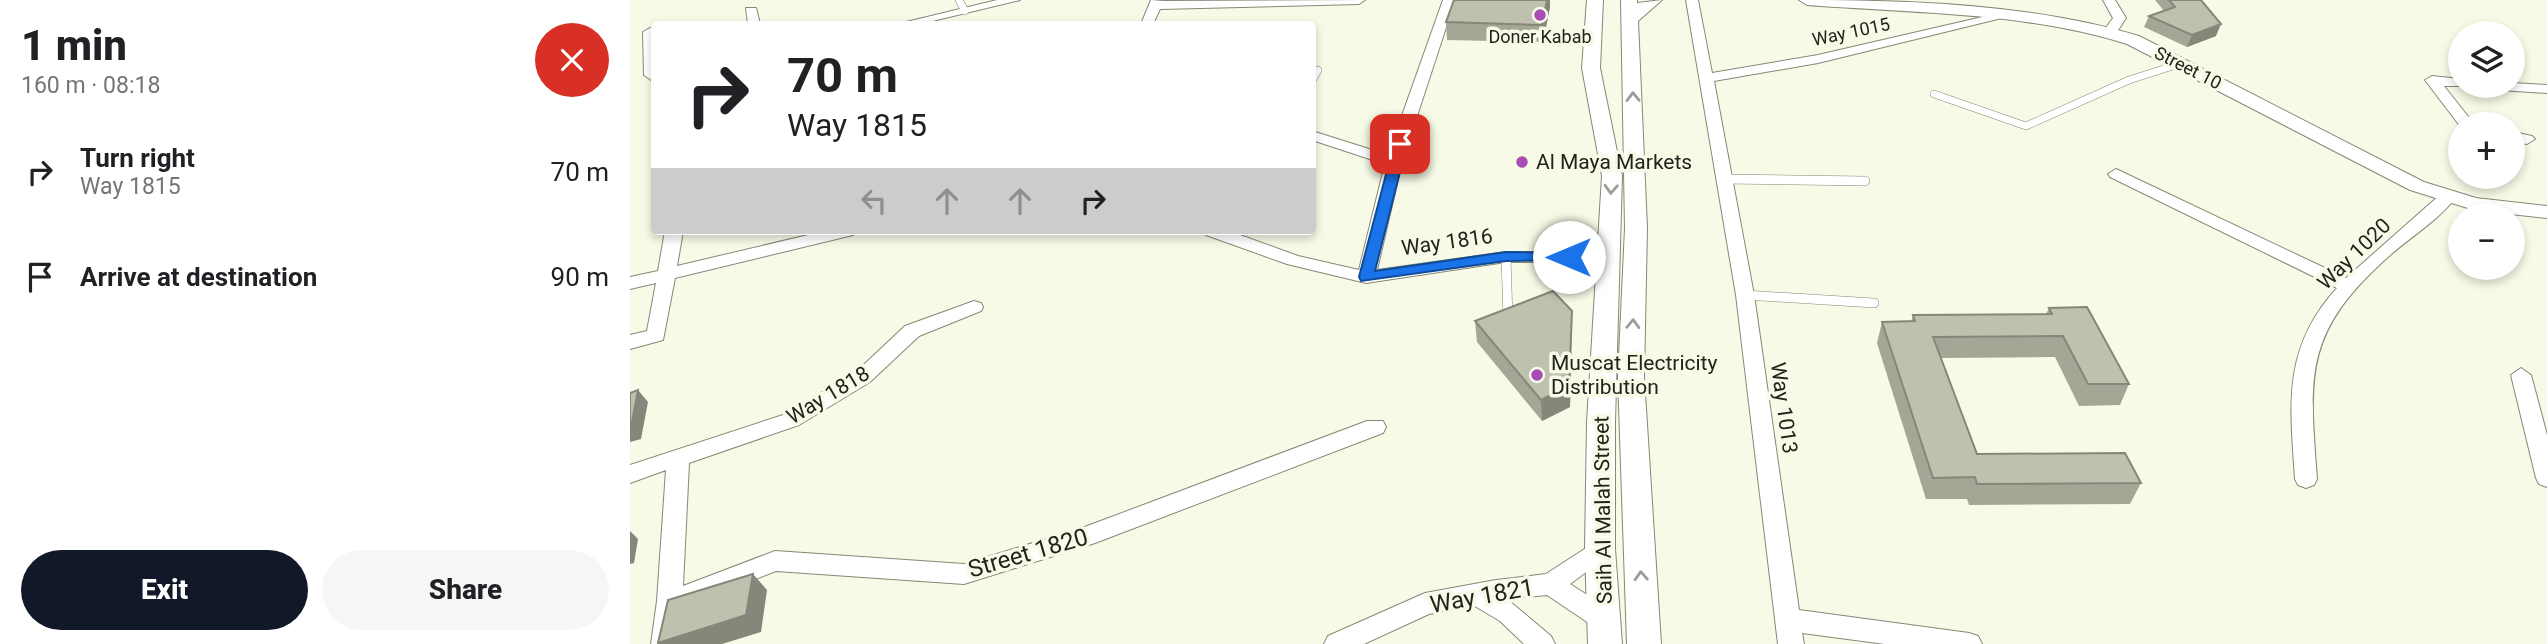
<!DOCTYPE html>
<meta charset="utf-8">
<style>
:root{--surface:#fff;--page:#f6f6f6;--text:#202124;--muted:#757577;--accent:#111827}
body{margin:0;font-family:Roboto,sans-serif;background:var(--page);color:var(--text);height:100vh;display:flex;flex-direction:column;font-size:26px;white-space:nowrap}
*{box-sizing:border-box;margin:0}
p{font-size:23px;color:var(--muted)}
.icon{flex:none;width:38px;height:38px;fill:none;stroke:currentColor;stroke-width:2;stroke-linecap:round;stroke-linejoin:round}
.map{position:relative;flex:1;overflow:hidden}
.panel{display:flex;flex-direction:column;background:var(--surface);width:630px}
.panel>*{flex:none}
.top-card{position:absolute;left:21px;top:21px;width:665px;height:214px;border-radius:7px;box-shadow:0 4px 10px #0003;background:#fff;color:var(--text);overflow:hidden}
.fabs{position:absolute;left:1818px;top:21px;display:grid;gap:14px}
.fabs a{display:grid;place-items:center;width:77px;height:77px;border-radius:50%;background:var(--surface);box-shadow:0 4px 10px #0003;font-size:35px}
.pin{position:absolute;display:grid;place-items:center;width:60px;height:60px;color:#fff;margin:-30px;border-radius:14px;box-shadow:0 4px 10px #0006}
.me{position:absolute;width:77px;margin:-38px;rotate:270deg;stroke-linejoin:round;filter:drop-shadow(0 0 5px #0008)}
.turn{display:flex;align-items:center;gap:24px;height:147px;padding:0 21px;font-size:32px}
.turn .icon{width:91px;height:91px;stroke-width:2.5}
.turn b{display:block;font-size:49px;line-height:60px}
.lanes{display:flex;align-items:center;height:66px;padding:0 21px;background:#0003;justify-content:center;gap:35px;direction:ltr}
.lanes .off{opacity:.35}
.round{display:grid;place-items:center;flex:none;width:74px;height:74px;border-radius:37px;background:var(--page)}
.head{display:flex;align-items:center;justify-content:space-between;height:119px;padding:0 21px}
h1{font-size:42px;font-weight:800;line-height:52px}
.button{display:flex;gap:14px;margin-top:auto;padding:14px 21px}
.button a{flex:1;height:80px;border-radius:42px;background:var(--accent);color:#fff;font-size:28px;font-weight:800;line-height:80px;text-align:center}
.button a+a{background:var(--page);color:var(--text)}
ul{padding:0;list-style:none}
li{display:flex;align-items:center;gap:21px;height:105px;padding:0 21px}
li div{flex:1}
li b{display:block;font-size:26px}
li em{font-style:normal}
main{display:flex;flex:1;min-height:0}
.map>svg:first-child{display:block}
.lines{fill:none;stroke-linecap:round;stroke-linejoin:round}
.service-far1-casing{stroke:#868876;stroke-width:8}
.service-casing{stroke:#868876;stroke-width:10}
.minor-casing{stroke:#868876;stroke-width:2}
.tertiary-casing{stroke:#868876;stroke-width:2}
.service-far1{stroke:#fff;stroke-width:7}
.service{stroke:#fff;stroke-width:9}
.minor{fill:#fff;fill-rule:evenodd}
.tertiary{fill:#fff;fill-rule:evenodd}
.wall{fill:#a4a696}
.shaded-wall{fill:#86877a}
.building{fill:#bfc1ae;stroke:#86877a;stroke-width:2}
.oneway{stroke:#9c9c99}
.route{fill:#1a73e8;stroke:#114b97;stroke-width:2}
.poi-dot{fill:#aa4cb6;stroke:#f7fae6;stroke-width:2.5}
.labels{text-anchor:middle;stroke-width:7;stroke-linejoin:round;paint-order:stroke}
.far-street-label{font-size:18px;fill:#22231c;stroke:#f7fae6}
.far-poi-label{font-size:18px;fill:#22231c;stroke:#f7fae6}
.poi-label{font-size:21px;fill:#22231c;stroke:#f7fae6;text-anchor:start}
.street-label{font-size:21px;fill:#22231c;stroke:#f7fae6}
.near-street-label{font-size:24px;fill:#22231c;stroke:#f7fae6}
</style>
<main>
<section class="panel">
<div class="head"><div><h1>1 min</h1><p>160 m · 08:18</p></div><a class="round" style="background:#d93025;color:#fff"><svg class="icon" aria-label="close" viewBox="0 0 24 24"><path d="M6 6l12 12M18 6L6 18"/></svg></a></div>
<ul>
<li><svg class="icon" aria-label="right" viewBox="0 0 24 24"><path d="M7 20v-9h11M14 6l5 5-5 5"/></svg><div><b>Turn right</b><p>Way 1815</p></div><em>70 m</em></li>
<li><svg class="icon" aria-label="arrive" viewBox="0 0 24 24"><path d="M6 21V4h12l-3 4 3 4H6"/></svg><div><b>Arrive at destination</b></div><em>90 m</em></li>
</ul>
<div class="button"><a>Exit</a><a>Share</a></div>
</section>
<div class="map">
<svg width="1917" height="644" viewBox="0 0 1917 644">
<rect width="100%" height="100%" fill="#f7fae6"/>
<g class="lines">
<defs>
<path id="service-far1" d="M 329,0 L 335,11
M 682,81 L 688,70
M 1304,94 L 1396,126 L 1499,80 L 1549,64"/>
<path id="service" d="M 1095,179 L 1235,181
M 876,257 L 878,319
M 1115,295 L 1244,303"/>
<path id="minor" d="M 367,0 L 390,0 L 290,24 L 268,24 Z
M 521,0 L 533,1 L 735,0 L 729,4 L 530,9 L 523,24 L 511,24 Z
M 813,0 L 825,0 L 772,162 L 747,270 L 876,252 L 935,252 L 979,228 L 985,229 L 988,233 L 985,237 L 951,257 L 982,277 L 984,281 L 982,285 L 968,285 L 935,262 L 876,262 L 736,283 L 657,264 L 576,235 L 573,231 L 599,231 L 668,256 L 729,270 L 755,164 L 682,140 L 682,131 L 758,155 Z
M 1056,0 L 1068,0 L 1082,73 L 1188,55 L 1374,12 L 1380,16 L 1188,63 L 1084,81 L 1124,295 L 1169,610 L 1339,633 L 1348,636 L 1352,644 L 1255,644 L 1172,633 L 1174,644 L 1148,644 L 1106,295 Z
M 1473,0 L 1485,0 L 1496,18 L 1485,35 L 1473,32 L 1483,18 Z
M 116,8 L 126,8 L 130,24 L 118,24 Z
M 20,28 L 24,29 L 24,82 L 14,75 L 13,32 Z
M 1802,76 L 1830,79 L 1830,86 L 1835,86 L 1814,86 L 1844,124 L 1830,126 L 1795,80 Z
M 1883,83 L 1917,85 L 1917,93 L 1870,90 L 1863,86 L 1883,86 Z
M 1883,132 L 1902,136 L 1905,139 L 1897,144 L 1883,142 Z
M 1486,169 L 1716,278 L 1812,193 L 1824,193 L 1826,197 C 1809,220 1779,238 1758,257 C 1674,332 1679,374 1687,479 L 1684,485 L 1676,488 L 1668,485 L 1665,479 C 1660,405 1652,348 1707,288 L 1480,177 L 1478,174 Z
M 35,231 L 53,231 L 47,266 L 195,231 L 226,231 L 223,235 L 45,278 L 33,340 L 0,349 L 0,335 L 17,331 L 26,283 L 0,289 L 0,277 L 28,271 Z
M 344,301 L 351,303 L 353,307 L 351,311 L 289,336 L 240,382 L 169,425 L 59,463 L 53,586 L 145,551 L 334,564 L 452,528 L 737,421 L 753,421 L 756,427 L 753,433 L 465,543 L 334,584 L 146,571 L 52,608 L 47,644 L 21,644 L 27,601 L 36,470 L 0,483 L 0,465 L 153,415 L 226,372 L 275,326 Z
M 1891,368 L 1901,375 L 1917,435 L 1917,487 L 1909,484 L 1906,478 L 1881,375 Z
M 970,539 L 978,542 L 982,549 L 978,556 L 940,584 L 984,612 L 988,620 L 984,628 L 975,631 L 966,628 L 917,595 L 877,599 L 921,636 L 925,644 L 894,644 L 870,621 L 843,605 L 799,614 L 734,644 L 694,644 L 698,636 L 795,593 L 866,580 L 916,574 Z"/>
<path id="tertiary" d="M 957,0 L 973,0 L 970,68 L 992,176 L 985,422 L 985,549 L 992,644 L 958,644 L 955,549 L 957,422 L 972,176 L 952,68 Z
M 991,0 L 1007,0 L 1007,3 L 1032,0 L 1008,21 L 1017,228 L 1014,377 L 1031,644 L 997,644 L 988,377 L 995,228 Z
M 1169,0 C 1279,0 1403,4 1509,36 L 1794,182 L 1846,198 L 1917,206 L 1917,218 L 1844,210 L 1780,190 L 1497,44 C 1396,12 1282,13 1177,5 Z"/>
</defs>
<use href="#service-far1" class="service-far1-casing"/>
<use href="#service" class="service-casing"/>
<use href="#minor" class="minor-casing"/>
<use href="#tertiary" class="tertiary-casing"/>
<use href="#service-far1" class="service-far1"/>
<use href="#service" class="service"/>
<use href="#minor" class="minor"/>
<use href="#tertiary" class="tertiary"/>
</g>
<path class="wall" d="M 1525,0 L 1571,0 L 1586,36 L 1557,47 L 1514,27 L 1519,16 L 1534,11 Z
M 920,7 L 913,42 L 817,40 L 816,22 Z
M 1419,308 L 1499,384 L 1490,405 L 1449,406 L 1425,357 L 1310,358 L 1347,454 L 1511,483 L 1500,504 L 1339,505 L 1337,499 L 1296,499 L 1247,343 L 1252,322 L 1281,322 L 1283,315 L 1416,314 Z
M 942,311 L 940,407 L 912,421 L 847,342 L 845,321 Z"/>
<path class="shaded-wall" d="M 917,0 L 920,0 L 920,7 L 913,42 L 912,25 Z
M 1591,24 L 1586,36 L 1557,47 L 1562,35 Z
M 942,311 L 940,407 L 912,421 L 911,400 Z
M 8,390 L 18,402 L 11,439 L 0,442 L 0,428 Z
M 0,531 L 8,539 L 4,563 L 0,564 Z
M 123,574 L 137,590 L 131,632 L 92,644 L 29,644 L 28,643 Z"/>
<path class="building" d="M 824,0 L 917,0 L 912,25 L 816,22 Z
M 1539,0 L 1571,0 L 1591,24 L 1562,35 L 1519,16 L 1545,7 Z
M 923,291 L 942,311 L 939,386 L 911,400 L 845,321 Z
M 1457,307 L 1499,384 L 1458,384 L 1433,336 L 1303,337 L 1347,454 L 1495,453 L 1511,483 L 1347,484 L 1345,477 L 1303,478 L 1252,322 L 1285,321 L 1283,315 L 1422,314 L 1419,308 Z
M 8,390 L 1,427 L 0,428 L 0,393 Z
M 123,574 L 116,615 L 28,643 L 38,600 Z"/>
<defs><path id="oneway-chevron" d="M-2-3.5L2.5 0L-2 3.5" fill="none" stroke-width="1.6" stroke-linecap="round" stroke-linejoin="round" transform="scale(1.75)"/></defs>
<g class="oneway">
<use href="#oneway-chevron" transform="translate(1003 97) rotate(-91)"/>
<use href="#oneway-chevron" transform="translate(981 189) rotate(93)"/>
<use href="#oneway-chevron" transform="translate(1003 324) rotate(-88)"/>
<use href="#oneway-chevron" transform="translate(1011 576) rotate(-93)"/>
</g>
<path class="route" d="M 770,140 L 777,144 L 745,271 L 876,252 L 939,253 L 946,257 L 944,260 L 876,261 L 731,281 L 729,277 L 764,144 Z"/>
<g class="poi-dot">
<circle cx="910" cy="15" r="7"/>
<circle cx="892" cy="162" r="7"/>
<circle cx="907" cy="375" r="7"/>
</g>
<g class="labels">
<g class="far-street-label">
<text transform="translate(1221 32) rotate(-12)" y="6">Way 1015</text>
<text transform="translate(1558 68) rotate(27)" y="6">Street 10</text>
</g>
<g class="far-poi-label">
<text x="910" y="43">Doner Kabab</text>
</g>
<g class="poi-label">
<text x="906" y="169">Al Maya Markets</text>
<text x="921" y="370">Muscat Electricity<tspan x="921" dy="24">Distribution</tspan></text>
</g>
<g class="street-label">
<text transform="translate(817 242) rotate(-8)" y="7">Way 1816</text>
<text transform="translate(1724 254) rotate(-44)" y="7">Way 1020</text>
<text transform="translate(198 395) rotate(-31)" y="7">Way 1818</text>
<text transform="translate(1154 408) rotate(82)" y="7">Way 1013</text>
<text transform="translate(973 510) rotate(-91)" y="7">Saih Al Malah Street</text>
</g>
<g class="near-street-label">
<text transform="translate(398 553) rotate(-16)" y="8">Street 1820</text>
<text transform="translate(852 596) rotate(-10)" y="8">Way 1821</text>
</g>
</g>
</svg>
<div class="fabs">
<a><svg class="icon" aria-label="layers" viewBox="0 0 24 24"><path d="M12 4l9 5-9 5-9-5zM3 14l9 5 9-5"/></svg></a>
<a>+</a>
<a>−</a>
</div>
<div class="pin" style="left:770px;top:144px;background:#d93025"><svg class="icon" aria-label="arrive" viewBox="0 0 24 24"><path d="M6 21V4h12l-3 4 3 4H6"/></svg></div>
<svg class="me" style="left:939px;top:257px" viewBox="-20 -20 40 40"><circle r="19" fill="#fff"/><path d="M0-13L10 11 0 6-10 11z" fill="#1a73e8"/></svg>
<div class="top-card">
<div class="turn"><svg class="icon" aria-label="right" viewBox="0 0 24 24"><path d="M7 20v-9h11M14 6l5 5-5 5"/></svg><div><b>70 m</b>Way 1815</div></div>
<div class="lanes"><svg class="icon off" aria-label="left" viewBox="0 0 24 24"><path d="M17 20v-9H6M10 6l-5 5 5 5"/></svg><svg class="icon off" aria-label="ahead" viewBox="0 0 24 24"><path d="M12 20V5M6 11l6-6 6 6"/></svg><svg class="icon off" aria-label="ahead" viewBox="0 0 24 24"><path d="M12 20V5M6 11l6-6 6 6"/></svg><svg class="icon" aria-label="right" viewBox="0 0 24 24"><path d="M7 20v-9h11M14 6l5 5-5 5"/></svg></div>
</div>
</div>
</main>
